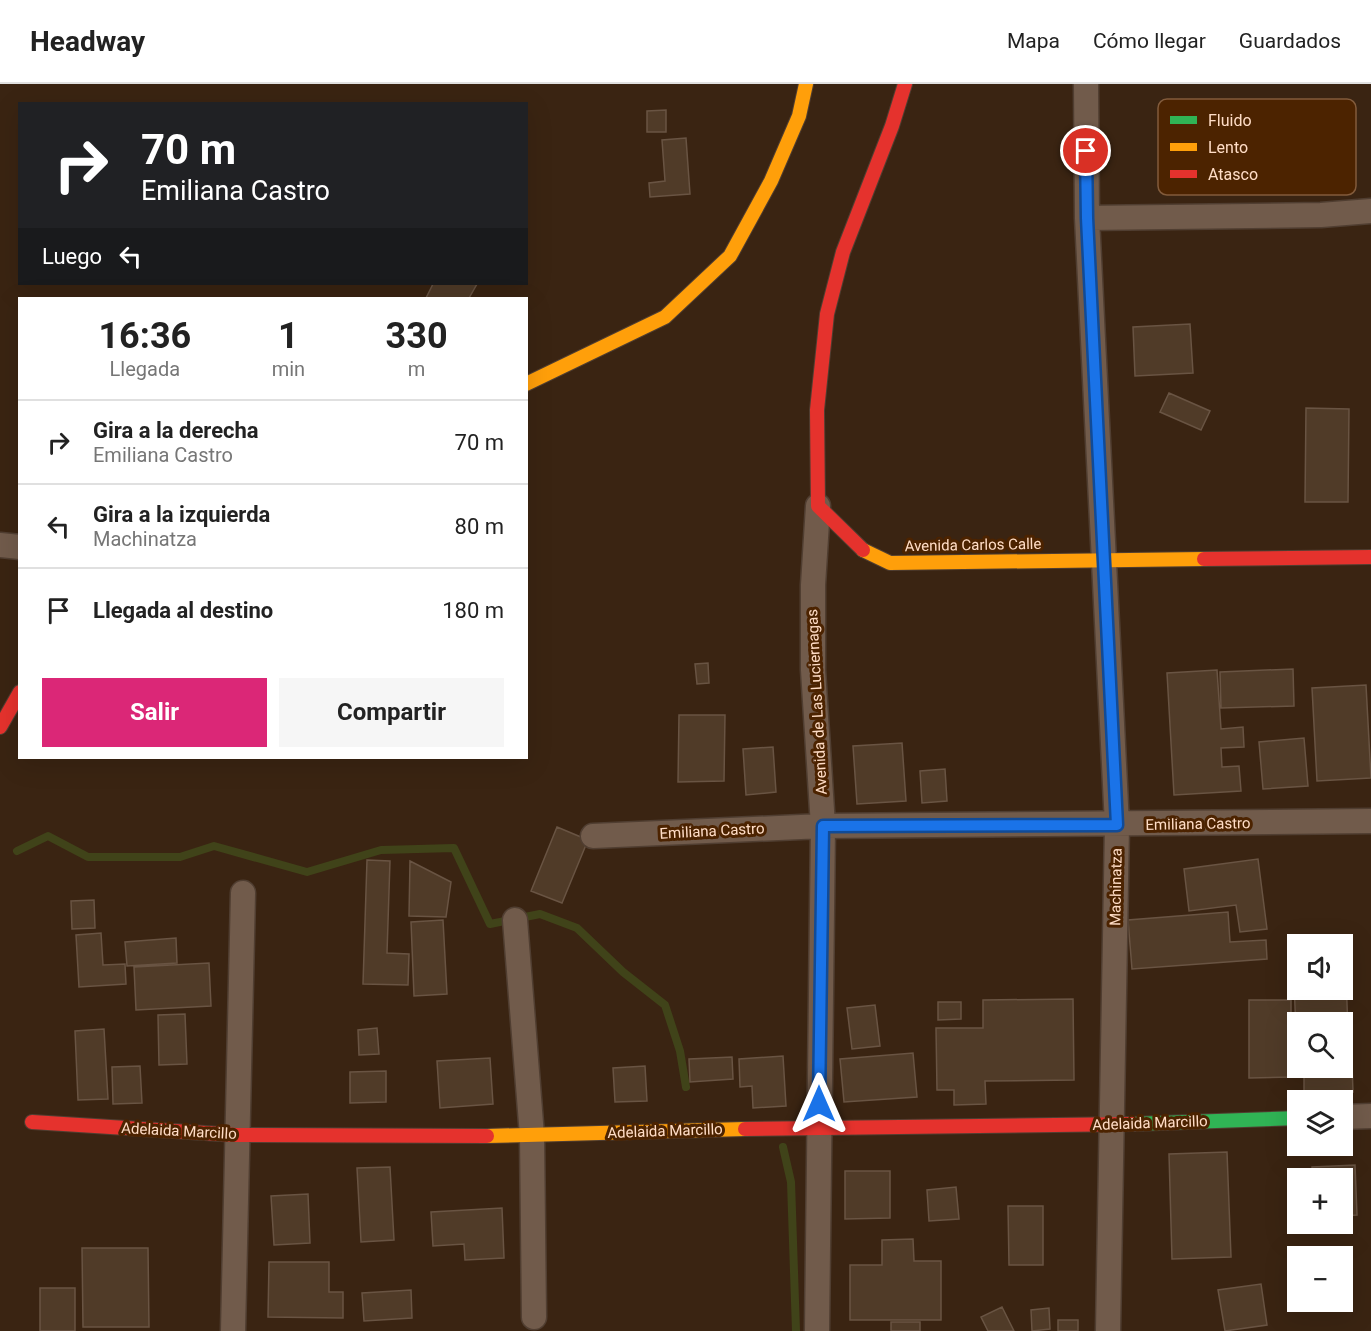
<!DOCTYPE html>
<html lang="es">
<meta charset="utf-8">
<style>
:root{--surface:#fff;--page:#f6f6f6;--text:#222;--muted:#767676;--line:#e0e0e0;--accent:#db2777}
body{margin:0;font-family:Roboto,sans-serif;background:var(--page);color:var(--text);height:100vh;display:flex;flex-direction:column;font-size:22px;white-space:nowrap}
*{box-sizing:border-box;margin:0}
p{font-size:20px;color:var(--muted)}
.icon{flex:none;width:33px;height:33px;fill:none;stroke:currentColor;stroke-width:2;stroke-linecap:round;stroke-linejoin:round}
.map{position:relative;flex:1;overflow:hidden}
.sheet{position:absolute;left:18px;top:213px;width:510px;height:462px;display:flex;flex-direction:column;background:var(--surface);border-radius:0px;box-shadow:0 6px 24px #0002}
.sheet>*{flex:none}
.top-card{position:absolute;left:18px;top:18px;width:510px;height:183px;border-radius:0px;box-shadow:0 6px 24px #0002;background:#202124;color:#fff;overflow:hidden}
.controls{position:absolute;left:1287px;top:850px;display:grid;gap:12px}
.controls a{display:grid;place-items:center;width:66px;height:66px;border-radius:0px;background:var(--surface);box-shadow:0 6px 24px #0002;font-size:30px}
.pin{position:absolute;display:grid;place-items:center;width:51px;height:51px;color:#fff;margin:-26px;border:3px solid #fff;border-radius:50%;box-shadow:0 2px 6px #0007}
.me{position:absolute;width:66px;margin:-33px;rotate:0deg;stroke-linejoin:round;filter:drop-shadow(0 0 4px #0008)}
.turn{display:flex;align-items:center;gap:21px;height:126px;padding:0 24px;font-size:27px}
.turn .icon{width:78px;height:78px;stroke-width:2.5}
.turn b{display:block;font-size:42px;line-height:51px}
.then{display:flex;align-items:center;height:57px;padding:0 24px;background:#0003;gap:12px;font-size:22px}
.eta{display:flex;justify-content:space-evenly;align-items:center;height:102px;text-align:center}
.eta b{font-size:36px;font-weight:700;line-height:42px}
.button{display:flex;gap:12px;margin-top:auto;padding:12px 24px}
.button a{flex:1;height:69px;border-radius:0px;background:var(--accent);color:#fff;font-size:24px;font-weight:700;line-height:69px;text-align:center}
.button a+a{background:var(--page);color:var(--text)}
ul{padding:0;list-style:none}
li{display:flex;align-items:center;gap:18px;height:84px;padding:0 24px;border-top:2px solid var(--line)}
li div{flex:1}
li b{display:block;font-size:22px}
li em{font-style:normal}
header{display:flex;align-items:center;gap:36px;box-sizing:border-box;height:84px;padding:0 30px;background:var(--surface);border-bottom:2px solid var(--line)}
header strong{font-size:28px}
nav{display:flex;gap:33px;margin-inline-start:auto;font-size:21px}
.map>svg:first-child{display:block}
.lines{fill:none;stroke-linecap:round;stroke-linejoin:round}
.stream{stroke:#404319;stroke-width:8}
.building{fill:#503b28;stroke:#695443;stroke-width:1.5}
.street-casing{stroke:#503e31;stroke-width:27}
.fast-casing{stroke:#503e31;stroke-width:16}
.slow-casing{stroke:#503e31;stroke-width:16}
.jam-casing{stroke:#503e31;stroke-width:16}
.street{stroke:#715b4b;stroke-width:24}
.fast{stroke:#30b455;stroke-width:14}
.slow{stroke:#ff9f0a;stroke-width:14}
.jam{stroke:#e5322d;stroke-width:14}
.route-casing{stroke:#114b97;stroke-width:15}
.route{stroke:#1a73e8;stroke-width:10}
.labels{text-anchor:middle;stroke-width:6;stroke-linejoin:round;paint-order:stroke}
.street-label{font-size:15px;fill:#ffddc6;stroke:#4c2300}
.key{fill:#4c2300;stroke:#825b3b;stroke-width:1.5}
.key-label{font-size:16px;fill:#ffddc6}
</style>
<header>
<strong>Headway</strong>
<nav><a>Mapa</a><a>Cómo llegar</a><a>Guardados</a></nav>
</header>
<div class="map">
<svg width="1371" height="1247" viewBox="0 0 1371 1247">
<rect width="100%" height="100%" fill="#3a2412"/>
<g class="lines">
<path class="stream" d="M 17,767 L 48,752 L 88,773 L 180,773 L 214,762 L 307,788 L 381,766 L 454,764 L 490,840 L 540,830 L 577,844 L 623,888 L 665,921 L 680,967 L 686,1003
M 783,1063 L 791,1098 L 796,1247"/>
</g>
<path class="building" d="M 666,26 L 666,48 L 647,48 L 647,27 Z
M 686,54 L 690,110 L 650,113 L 649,99 L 665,97 L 662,56 Z
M 433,200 L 477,200 L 469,214 L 426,214 Z
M 1190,240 L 1193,289 L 1135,292 L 1133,243 Z
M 1169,309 L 1210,327 L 1201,346 L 1160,328 Z
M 1306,324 L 1349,325 L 1348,418 L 1305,418 Z
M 708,579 L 709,599 L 697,600 L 695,580 Z
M 1293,585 L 1294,622 L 1221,624 L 1220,588 Z
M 1217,586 L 1221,645 L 1243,643 L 1244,663 L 1221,664 L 1222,683 L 1239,682 L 1241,707 L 1174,711 L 1167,589 Z
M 1366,601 L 1371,694 L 1317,697 L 1312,604 Z
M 679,631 L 725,631 L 724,697 L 678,698 Z
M 1304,654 L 1308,702 L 1263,705 L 1259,658 Z
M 902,659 L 906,717 L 857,720 L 853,662 Z
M 773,663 L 776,708 L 746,711 L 743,665 Z
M 945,685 L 947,717 L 922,719 L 920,687 Z
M 557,743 L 588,756 L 562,819 L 531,807 Z
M 1258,775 L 1267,845 L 1240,848 L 1236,821 L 1189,827 L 1184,785 Z
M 367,776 L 390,777 L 387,869 L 409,870 L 408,901 L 363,900 Z
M 410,777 L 451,798 L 446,833 L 409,832 Z
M 94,816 L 95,844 L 72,845 L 71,817 Z
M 1228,828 L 1230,858 L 1266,856 L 1267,875 L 1132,885 L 1128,836 Z
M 443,836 L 447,910 L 414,912 L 411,838 Z
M 101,849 L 103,881 L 125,880 L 126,900 L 79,903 L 76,851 Z
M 176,854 L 177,879 L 127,882 L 125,858 Z
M 209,879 L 211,922 L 136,926 L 134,883 Z
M 1342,895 L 1346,895 L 1348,944 L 1342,944 L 1342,939 L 1298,939 L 1296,947 L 1294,898 L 1298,897 L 1298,906 L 1342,906 Z
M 1073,915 L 1074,996 L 985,997 L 986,1020 L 954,1021 L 954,1006 L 937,1006 L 936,944 L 983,944 L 983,916 Z
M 1249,916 L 1291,916 L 1291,993 L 1249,994 Z
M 938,918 L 961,918 L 961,935 L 938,936 Z
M 875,921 L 880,962 L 852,965 L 847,924 Z
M 185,930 L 187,980 L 159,981 L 158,931 Z
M 377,944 L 379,970 L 359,971 L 358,946 Z
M 104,945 L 108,1015 L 78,1016 L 75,947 Z
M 1351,952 L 1353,1008 L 1304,1010 L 1304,984 L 1342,984 L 1342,953 Z
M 913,969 L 917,1013 L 844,1018 L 840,975 Z
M 783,972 L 786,1022 L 753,1024 L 752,1002 L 740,1003 L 739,975 Z
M 732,973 L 733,995 L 690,998 L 689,975 Z
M 490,974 L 493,1020 L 440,1024 L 437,977 Z
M 140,982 L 142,1019 L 113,1020 L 112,983 Z
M 645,982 L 647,1017 L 615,1018 L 613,984 Z
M 386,987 L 386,1018 L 350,1019 L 350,988 Z
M 1227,1068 L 1231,1173 L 1172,1175 L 1169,1070 Z
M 1355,1081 L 1357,1131 L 1342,1132 L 1342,1095 L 1313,1095 L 1312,1083 Z
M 390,1083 L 394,1156 L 361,1158 L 357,1084 Z
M 845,1087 L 890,1087 L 890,1134 L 845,1135 Z
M 956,1103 L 959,1135 L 929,1137 L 927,1106 Z
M 308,1110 L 310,1159 L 274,1161 L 271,1112 Z
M 1008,1122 L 1043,1122 L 1043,1181 L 1009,1181 Z
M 502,1124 L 504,1174 L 465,1176 L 464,1160 L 433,1162 L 431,1128 Z
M 913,1155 L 914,1177 L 941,1177 L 941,1236 L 850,1236 L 850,1181 L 882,1181 L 882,1156 Z
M 82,1164 L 148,1164 L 149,1243 L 83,1243 Z
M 269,1178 L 329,1178 L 329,1208 L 343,1208 L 343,1234 L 268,1233 Z
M 1261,1200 L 1267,1241 L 1225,1247 L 1218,1206 Z
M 40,1204 L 75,1204 L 75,1247 L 40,1247 Z
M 411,1206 L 412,1234 L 364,1237 L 362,1209 Z
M 1002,1223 L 1014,1247 L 988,1247 L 981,1233 Z
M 1049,1224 L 1050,1245 L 1032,1247 L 1031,1226 Z
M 1058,1236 L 1078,1236 L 1078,1247 L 1058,1247 Z
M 891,1238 L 920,1238 L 920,1247 L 891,1247 Z"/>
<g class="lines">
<defs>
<path id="street" d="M 1086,0 L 1087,134 L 1117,741 L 1108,1247
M 1087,134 L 1321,131 L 1371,127
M 0,461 L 20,463
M 593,752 L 823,742 L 1371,737
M 515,836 L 532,1052 L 534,1233
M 1342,1033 L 1371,1032
M 233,1247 L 243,809
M 817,1247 L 823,742 L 813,586 L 813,501 L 818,422"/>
<path id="fast" d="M 1133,1040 L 1298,1034"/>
<path id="slow" d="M 526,300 L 665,233 L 730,172 L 771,97 L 799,32 L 806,0
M 863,466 L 890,479 L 1204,475
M 487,1052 L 745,1045"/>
<path id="jam" d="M 863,466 L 818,422 L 817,326 L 827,230 L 843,168 L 892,42 L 905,0
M 1204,475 L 1371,473
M 0,643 L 20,608
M 32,1038 L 236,1051 L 487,1052
M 745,1045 L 1133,1040"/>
</defs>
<use href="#street" class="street-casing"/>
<use href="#fast" class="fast-casing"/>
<use href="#slow" class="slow-casing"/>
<use href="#jam" class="jam-casing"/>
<use href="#street" class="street"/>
<use href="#fast" class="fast"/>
<use href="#slow" class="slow"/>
<use href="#jam" class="jam"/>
</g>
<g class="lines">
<defs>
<path id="route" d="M 819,1020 L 823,742 L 1117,741 L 1087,134 L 1086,67"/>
</defs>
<use href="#route" class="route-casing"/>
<use href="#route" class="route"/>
</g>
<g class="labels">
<g class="street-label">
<text transform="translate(973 461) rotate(-1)" y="5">Avenida Carlos Calle</text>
<text transform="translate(817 618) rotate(-93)" y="5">Avenida de Las Luciernagas</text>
<text transform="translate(1198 740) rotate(-1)" y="5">Emiliana Castro</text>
<text transform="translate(712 747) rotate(-3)" y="5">Emiliana Castro</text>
<text transform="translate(1116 803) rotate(-89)" y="5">Machinatza</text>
<text transform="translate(1150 1039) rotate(-2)" y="5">Adelaida Marcillo</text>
<text transform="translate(179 1047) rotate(3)" y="5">Adelaida Marcillo</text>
<text transform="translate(665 1047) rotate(-2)" y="5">Adelaida Marcillo</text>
</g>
</g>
<rect x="1158" y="15" width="198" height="96" rx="9" class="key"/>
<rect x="1170" y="32" width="27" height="8" fill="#30b455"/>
<rect x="1170" y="59" width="27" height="8" fill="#ff9f0a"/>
<rect x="1170" y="86" width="27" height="8" fill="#e5322d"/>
<g class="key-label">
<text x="1208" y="42">Fluido</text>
<text x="1208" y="69">Lento</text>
<text x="1208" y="96">Atasco</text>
</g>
</svg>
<div class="controls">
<a><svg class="icon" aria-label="sound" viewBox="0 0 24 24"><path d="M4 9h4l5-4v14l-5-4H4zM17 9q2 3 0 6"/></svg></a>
<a><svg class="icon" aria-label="search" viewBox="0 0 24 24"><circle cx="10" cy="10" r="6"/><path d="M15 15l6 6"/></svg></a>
<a><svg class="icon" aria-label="layers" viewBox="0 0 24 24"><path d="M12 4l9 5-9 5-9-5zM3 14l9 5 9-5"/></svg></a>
<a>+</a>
<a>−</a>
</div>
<div class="pin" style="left:1086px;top:67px;background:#d93025"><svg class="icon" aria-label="arrive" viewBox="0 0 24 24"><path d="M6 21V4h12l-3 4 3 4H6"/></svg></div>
<svg class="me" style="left:819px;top:1020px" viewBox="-20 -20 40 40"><path d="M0-17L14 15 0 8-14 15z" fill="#1a73e8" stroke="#fff" stroke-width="4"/></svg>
<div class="top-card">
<div class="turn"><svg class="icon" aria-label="right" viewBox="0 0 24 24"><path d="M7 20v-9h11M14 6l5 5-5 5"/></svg><div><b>70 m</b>Emiliana Castro</div></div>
<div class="then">Luego<svg class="icon" aria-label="left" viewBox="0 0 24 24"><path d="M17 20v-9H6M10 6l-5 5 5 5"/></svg></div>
</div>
<section class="sheet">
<div class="eta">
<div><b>16:36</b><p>Llegada</p></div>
<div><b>1</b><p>min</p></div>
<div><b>330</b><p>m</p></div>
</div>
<ul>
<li><svg class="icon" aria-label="right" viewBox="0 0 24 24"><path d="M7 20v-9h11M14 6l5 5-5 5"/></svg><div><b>Gira a la derecha</b><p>Emiliana Castro</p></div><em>70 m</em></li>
<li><svg class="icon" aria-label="left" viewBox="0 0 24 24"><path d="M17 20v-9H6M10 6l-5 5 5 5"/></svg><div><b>Gira a la izquierda</b><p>Machinatza</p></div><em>80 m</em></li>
<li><svg class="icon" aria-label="arrive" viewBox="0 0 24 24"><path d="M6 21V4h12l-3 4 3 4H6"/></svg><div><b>Llegada al destino</b></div><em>180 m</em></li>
</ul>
<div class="button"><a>Salir</a><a>Compartir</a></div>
</section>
</div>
